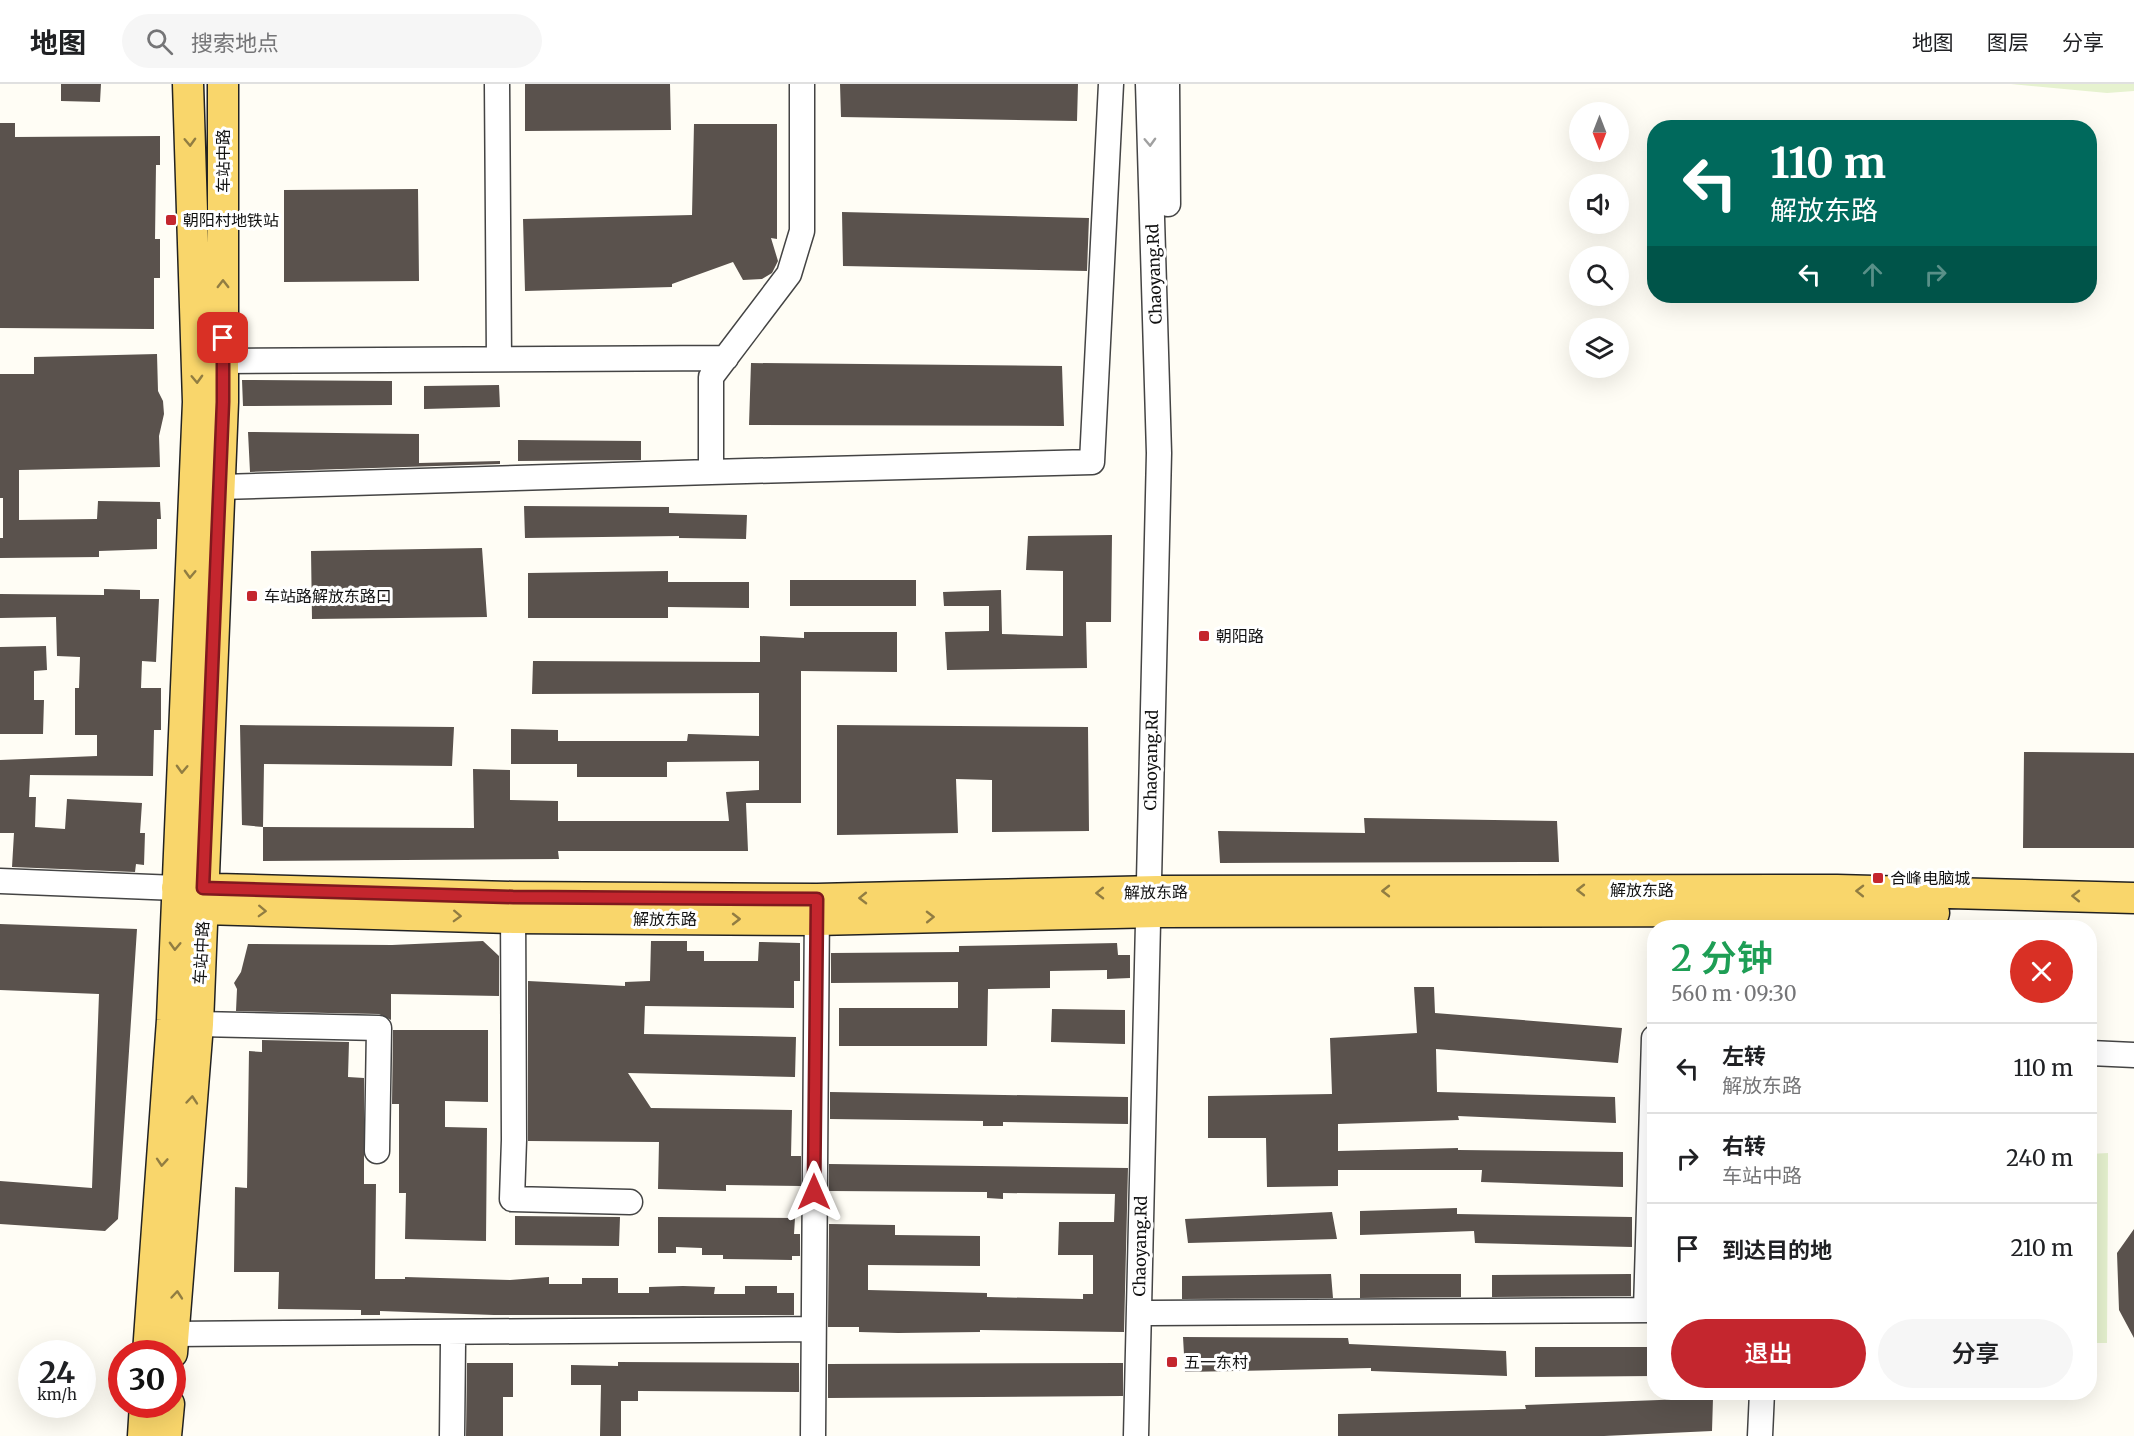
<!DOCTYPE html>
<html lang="zh">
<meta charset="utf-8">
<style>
:root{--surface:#fff;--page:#f6f6f6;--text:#202124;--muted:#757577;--line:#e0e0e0;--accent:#c4262e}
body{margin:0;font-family:Merriweather,"Noto Sans SC",serif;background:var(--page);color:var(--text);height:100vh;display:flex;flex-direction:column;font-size:22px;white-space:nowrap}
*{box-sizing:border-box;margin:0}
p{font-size:20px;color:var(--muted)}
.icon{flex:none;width:33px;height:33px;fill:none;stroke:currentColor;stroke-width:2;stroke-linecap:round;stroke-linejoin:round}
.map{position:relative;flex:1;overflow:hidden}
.details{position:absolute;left:1647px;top:836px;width:450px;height:480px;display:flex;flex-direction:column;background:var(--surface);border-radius:24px;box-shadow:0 6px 24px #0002}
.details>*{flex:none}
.banner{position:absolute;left:1647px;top:36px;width:450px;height:183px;border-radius:24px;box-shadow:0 6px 24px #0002;background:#00695c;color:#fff;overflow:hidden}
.needle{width:39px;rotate:180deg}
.controls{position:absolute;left:1569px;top:18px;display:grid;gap:12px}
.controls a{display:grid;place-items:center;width:60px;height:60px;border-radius:50%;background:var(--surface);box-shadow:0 6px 24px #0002;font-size:30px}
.speed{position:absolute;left:18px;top:1256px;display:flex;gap:12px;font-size:30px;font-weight:700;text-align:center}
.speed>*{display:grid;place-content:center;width:78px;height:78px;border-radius:50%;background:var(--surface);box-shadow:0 6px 24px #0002;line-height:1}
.speed small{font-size:15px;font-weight:400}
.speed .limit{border:9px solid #d22;background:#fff;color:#111}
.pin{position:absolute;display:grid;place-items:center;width:51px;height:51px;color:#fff;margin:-26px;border-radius:12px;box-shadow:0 3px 9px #0006}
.me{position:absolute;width:66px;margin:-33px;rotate:0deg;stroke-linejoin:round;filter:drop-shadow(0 0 4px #0008)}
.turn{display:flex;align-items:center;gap:21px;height:126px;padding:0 24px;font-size:27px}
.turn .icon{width:78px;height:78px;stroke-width:2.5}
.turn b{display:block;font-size:42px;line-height:51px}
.lanes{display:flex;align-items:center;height:57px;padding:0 24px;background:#0003;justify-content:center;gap:30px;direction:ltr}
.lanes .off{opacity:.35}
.round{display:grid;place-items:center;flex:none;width:63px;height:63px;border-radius:32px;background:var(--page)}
.summary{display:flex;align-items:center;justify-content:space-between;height:102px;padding:0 24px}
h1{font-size:36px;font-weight:600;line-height:45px;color:#1e9e55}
.action{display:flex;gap:12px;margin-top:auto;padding:12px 24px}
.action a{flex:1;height:69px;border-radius:36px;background:var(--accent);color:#fff;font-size:24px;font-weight:600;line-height:69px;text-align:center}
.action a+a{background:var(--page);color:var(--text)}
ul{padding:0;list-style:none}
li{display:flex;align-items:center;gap:18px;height:90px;padding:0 24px;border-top:2px solid var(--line)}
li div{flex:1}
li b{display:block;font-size:22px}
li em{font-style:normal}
header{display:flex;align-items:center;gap:36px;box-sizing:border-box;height:84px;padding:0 30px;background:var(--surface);border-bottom:2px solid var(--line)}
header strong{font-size:28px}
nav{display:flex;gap:33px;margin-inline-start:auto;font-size:21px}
.search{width:420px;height:54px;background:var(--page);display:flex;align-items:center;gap:15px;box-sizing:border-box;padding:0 21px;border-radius:33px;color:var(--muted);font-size:22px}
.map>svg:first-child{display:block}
.pitch{fill:#e6f2cf}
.building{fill:#5a524d}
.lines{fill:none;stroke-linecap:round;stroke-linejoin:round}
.minor-casing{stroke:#444;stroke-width:27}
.major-casing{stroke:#222;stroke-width:33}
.minor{stroke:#fff;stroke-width:24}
.major{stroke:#f9d66b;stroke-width:30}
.oneway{stroke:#917d42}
.oneway2{stroke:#a0a0a0}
.route-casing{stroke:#7f191e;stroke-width:15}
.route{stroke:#c4262e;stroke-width:10}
.poi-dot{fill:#c4262e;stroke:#fff;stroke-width:2}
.labels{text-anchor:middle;stroke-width:6;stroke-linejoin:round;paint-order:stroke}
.street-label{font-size:16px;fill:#111;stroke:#fff}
.poi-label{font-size:16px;fill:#111;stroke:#fff;text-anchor:start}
</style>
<header>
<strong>地图</strong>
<div class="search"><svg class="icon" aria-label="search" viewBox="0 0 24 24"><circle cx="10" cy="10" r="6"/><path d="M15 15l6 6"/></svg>搜索地点</div>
<nav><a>地图</a><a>图层</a><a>分享</a></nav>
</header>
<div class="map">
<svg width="2134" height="1352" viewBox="0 0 2134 1352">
<rect width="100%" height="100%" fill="#fffdf5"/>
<path class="pitch" d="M 2011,0 L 2134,0 L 2134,7 L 2107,9 Z
M 2108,1069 L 2107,1259 L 2090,1259 L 2090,1070 Z"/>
<path class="building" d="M 61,0 L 101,0 L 100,18 L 61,17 Z
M 525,0 L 670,0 L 671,46 L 525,47 Z
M 840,0 L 1078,0 L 1077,37 L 841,33 Z
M 0,39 L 15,39 L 15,53 L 160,52 L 160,81 L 156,81 L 155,155 L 160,155 L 160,194 L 154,194 L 154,245 L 0,244 Z
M 694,40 L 777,40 L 777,155 L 771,154 L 778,177 L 772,189 L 762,195 L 743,196 L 733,178 L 672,200 L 672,203 L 525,207 L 523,135 L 692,131 Z
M 418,105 L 419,197 L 284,198 L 284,106 Z
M 842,128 L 1089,134 L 1087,187 L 843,182 Z
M 157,270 L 158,307 L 163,317 L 164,330 L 159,352 L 160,383 L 19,386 L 19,436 L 97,435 L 98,417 L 160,418 L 161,435 L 157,435 L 157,465 L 99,467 L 99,473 L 0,474 L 0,454 L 3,454 L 3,414 L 0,414 L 0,290 L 34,290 L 34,273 Z
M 751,279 L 1062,282 L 1064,342 L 749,341 Z
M 242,296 L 392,297 L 392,321 L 243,322 Z
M 499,301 L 500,323 L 424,325 L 424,302 Z
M 248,348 L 419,350 L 419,379 L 500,377 L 500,380 L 250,388 Z
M 518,356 L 641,357 L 641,376 L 518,377 Z
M 524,422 L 669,423 L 669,429 L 747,431 L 746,455 L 679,454 L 679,452 L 525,454 Z
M 1112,451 L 1111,538 L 1086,538 L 1087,584 L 947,586 L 945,548 L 989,547 L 989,522 L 944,522 L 943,508 L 1001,506 L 1002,550 L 1063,552 L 1063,487 L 1026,486 L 1028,452 Z
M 482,464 L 487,533 L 312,535 L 311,467 Z
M 668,487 L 668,498 L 749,498 L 749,524 L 668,523 L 668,534 L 528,534 L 528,489 Z
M 790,496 L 916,496 L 916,522 L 790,522 Z
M 104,505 L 140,506 L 140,515 L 159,515 L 156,578 L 142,577 L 141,604 L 161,604 L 161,646 L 154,646 L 153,692 L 30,691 L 29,713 L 36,713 L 35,743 L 65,745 L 67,715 L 142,719 L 140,749 L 145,749 L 144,781 L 136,780 L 135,788 L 12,783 L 14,749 L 0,749 L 0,676 L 97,672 L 97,651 L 75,651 L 75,604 L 79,604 L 80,573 L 57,572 L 56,533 L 0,534 L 0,510 L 104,511 Z
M 804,548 L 897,548 L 897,588 L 801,587 L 801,719 L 746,719 L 748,767 L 558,767 L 559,775 L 263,777 L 263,743 L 474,744 L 473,685 L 510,686 L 510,716 L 558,717 L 558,737 L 729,737 L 726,708 L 759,706 L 759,677 L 667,678 L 667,693 L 577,693 L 577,680 L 511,680 L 511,645 L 558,646 L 558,657 L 687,657 L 688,650 L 759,652 L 759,609 L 532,610 L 533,577 L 760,578 L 760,552 L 804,554 Z
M 46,562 L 47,586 L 34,587 L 34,616 L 44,616 L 43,650 L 0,650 L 0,563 Z
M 240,641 L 454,643 L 452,682 L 264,680 L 263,743 L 242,741 Z
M 837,641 L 1088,643 L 1089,747 L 992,748 L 992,696 L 956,695 L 958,749 L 837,751 Z
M 2024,668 L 2134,669 L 2134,764 L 2023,764 Z
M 1364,734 L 1557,737 L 1559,778 L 1220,779 L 1218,747 L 1365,749 Z
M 0,840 L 137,845 L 118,1135 L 105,1147 L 0,1140 L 0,1097 L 92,1104 L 99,910 L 0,906 Z
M 483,857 L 499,872 L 499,912 L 391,910 L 391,936 L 379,930 L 236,927 L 237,905 L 234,899 L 241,888 L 248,860 L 392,861 Z
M 651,857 L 687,857 L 687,867 L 704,867 L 704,877 L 758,877 L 759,858 L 800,859 L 800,897 L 794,897 L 794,924 L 645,922 L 644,950 L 796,953 L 795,993 L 628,989 L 651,1024 L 792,1026 L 791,1072 L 801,1072 L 801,1102 L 726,1101 L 726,1107 L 658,1105 L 659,1058 L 528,1057 L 528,897 L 625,902 L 625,898 L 650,897 Z
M 1117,859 L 1118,871 L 1130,871 L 1130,894 L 1107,895 L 1107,886 L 1050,887 L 1050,904 L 988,905 L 987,962 L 839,962 L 839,924 L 958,924 L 958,898 L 831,899 L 831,869 L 959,868 L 959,862 Z
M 1414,903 L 1434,903 L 1435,929 L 1622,944 L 1618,979 L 1436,965 L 1437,1008 L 1615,1013 L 1616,1039 L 1458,1032 L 1459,1036 L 1338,1040 L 1338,1067 L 1458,1064 L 1458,1066 L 1623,1068 L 1623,1103 L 1481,1098 L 1482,1086 L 1338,1086 L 1338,1102 L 1267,1103 L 1266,1054 L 1208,1054 L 1208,1012 L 1332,1010 L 1330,954 L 1417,949 Z
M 1052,925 L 1125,926 L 1125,960 L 1051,958 Z
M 393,946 L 488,946 L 488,1018 L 445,1017 L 445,1043 L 487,1044 L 486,1157 L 405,1155 L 406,1109 L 399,1109 L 399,1020 L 392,1020 Z
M 262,956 L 349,958 L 348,993 L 364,994 L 364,1100 L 376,1100 L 375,1195 L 405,1195 L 405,1193 L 510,1196 L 549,1193 L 549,1200 L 582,1200 L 582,1194 L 618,1194 L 618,1209 L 649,1209 L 649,1203 L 683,1202 L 715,1203 L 714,1210 L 745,1210 L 745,1202 L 777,1202 L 777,1209 L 794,1209 L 794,1231 L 494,1231 L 380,1227 L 380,1231 L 361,1231 L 361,1226 L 278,1225 L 279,1188 L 234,1188 L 235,1103 L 247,1104 L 249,967 L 262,968 Z
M 830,1008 L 1128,1013 L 1128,1040 L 1003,1038 L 1003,1042 L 983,1042 L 983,1037 L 830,1035 Z
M 829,1080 L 1128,1084 L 1124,1248 L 980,1246 L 980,1248 L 898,1249 L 859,1248 L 859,1243 L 828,1243 L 829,1140 L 895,1141 L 895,1151 L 980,1152 L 980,1182 L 868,1181 L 868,1206 L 987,1209 L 987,1213 L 1083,1215 L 1083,1210 L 1093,1210 L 1093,1171 L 1058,1171 L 1059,1138 L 1114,1138 L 1115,1110 L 1003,1109 L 1003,1115 L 987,1114 L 987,1108 L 829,1107 Z
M 1457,1124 L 1457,1130 L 1632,1133 L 1632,1163 L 1475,1159 L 1474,1147 L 1360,1151 L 1360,1127 Z
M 1332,1128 L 1337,1155 L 1188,1159 L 1185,1135 Z
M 515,1132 L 620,1133 L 619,1162 L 515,1161 Z
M 658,1133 L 795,1134 L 794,1150 L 800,1150 L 800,1172 L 792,1172 L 792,1176 L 723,1175 L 723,1171 L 702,1171 L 702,1164 L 676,1163 L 676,1169 L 658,1169 Z
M 2134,1145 L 2134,1254 L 2119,1226 L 2117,1169 Z
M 1331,1190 L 1333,1214 L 1182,1215 L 1182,1192 Z
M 1360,1190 L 1461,1190 L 1461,1213 L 1360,1214 Z
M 1631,1190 L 1631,1212 L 1492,1213 L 1492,1191 Z
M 1183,1253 L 1348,1254 L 1349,1260 L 1506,1267 L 1507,1292 L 1371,1287 L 1371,1284 L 1185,1288 Z
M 1535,1263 L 1654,1263 L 1654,1292 L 1535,1293 Z
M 618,1278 L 799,1279 L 799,1308 L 638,1307 L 638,1317 L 621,1317 L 621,1352 L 600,1352 L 601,1301 L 571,1301 L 571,1281 L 618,1282 Z
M 467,1279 L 513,1279 L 513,1313 L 503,1313 L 503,1352 L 466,1352 Z
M 1123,1279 L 1123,1312 L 828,1314 L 828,1280 Z
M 1713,1314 L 1712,1347 L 1604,1352 L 1338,1352 L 1338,1330 L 1526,1325 L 1525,1321 Z"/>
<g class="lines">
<defs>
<path id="minor" d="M 497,0 L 499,275
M 802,0 L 802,147 L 789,190 L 711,293 L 711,388 L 1092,378 L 1111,0
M 1167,0 L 1168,120
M 223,277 L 726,274
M 220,403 L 711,388
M 0,797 L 177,804
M 513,818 L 514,1056 L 512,1115 L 630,1118
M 198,940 L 379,944 L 377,1067
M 2090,969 L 2134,971
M 1646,1226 L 1654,954
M 1150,1229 L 1654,1226
M 173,1250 L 813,1245
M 452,1352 L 453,1259
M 813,1352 L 817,820
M 1136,1352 L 1159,369 L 1148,0
M 1760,1352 L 1762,1308"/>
<path id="major" d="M 177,804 L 513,813 L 817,815 L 1158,807 L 1837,806 L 2134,814
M 203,825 L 513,834 L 816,836 L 1159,828 L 1837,827 L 1934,829
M 148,1269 L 172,936 L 198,318 L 188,0
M 172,1269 L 198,940 L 223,318 L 223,0
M 143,1352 L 145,1320
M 166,1352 L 169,1320"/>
</defs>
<use href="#minor" class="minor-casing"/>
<use href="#major" class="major-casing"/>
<use href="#minor" class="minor"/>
<use href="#major" class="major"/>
</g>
<defs><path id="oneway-chevron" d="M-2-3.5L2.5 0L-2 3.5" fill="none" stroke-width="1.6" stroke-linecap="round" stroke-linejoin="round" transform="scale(1.5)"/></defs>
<g class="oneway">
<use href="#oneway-chevron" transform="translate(190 58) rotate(88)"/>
<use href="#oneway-chevron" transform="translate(223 200) rotate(-90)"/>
<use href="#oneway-chevron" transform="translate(197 295) rotate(88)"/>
<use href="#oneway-chevron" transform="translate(190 490) rotate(92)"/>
<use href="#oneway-chevron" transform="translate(182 685) rotate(92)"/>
<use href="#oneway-chevron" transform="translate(1581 806) rotate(180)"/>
<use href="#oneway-chevron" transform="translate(1386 807) rotate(180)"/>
<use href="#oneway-chevron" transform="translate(1860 807) rotate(-179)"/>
<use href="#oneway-chevron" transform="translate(1100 809) rotate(179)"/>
<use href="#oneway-chevron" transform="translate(2076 812) rotate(-179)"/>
<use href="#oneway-chevron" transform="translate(863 814) rotate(179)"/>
<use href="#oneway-chevron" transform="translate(262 827) rotate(2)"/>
<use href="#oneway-chevron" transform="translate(457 832) rotate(2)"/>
<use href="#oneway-chevron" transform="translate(930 833) rotate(-1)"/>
<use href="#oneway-chevron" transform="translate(736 835)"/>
<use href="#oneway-chevron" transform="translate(175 862) rotate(92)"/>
<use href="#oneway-chevron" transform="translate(192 1016) rotate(-85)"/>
<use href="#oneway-chevron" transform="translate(162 1078) rotate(94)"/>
<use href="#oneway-chevron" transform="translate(177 1211) rotate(-85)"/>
</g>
<use class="oneway2" href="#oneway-chevron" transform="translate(1150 58) rotate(88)"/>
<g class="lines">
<defs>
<path id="route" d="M 223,254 L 223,318 L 203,804 L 513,813 L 817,815 L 814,1108"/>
</defs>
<use href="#route" class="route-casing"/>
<use href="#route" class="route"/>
</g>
<g class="poi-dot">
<rect x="165" y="130" width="12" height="12" rx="3"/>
<rect x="246" y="506" width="12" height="12" rx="3"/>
<rect x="1198" y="546" width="12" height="12" rx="3"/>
<rect x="1872" y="788" width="12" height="12" rx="3"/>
<rect x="1166" y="1272" width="12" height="12" rx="3"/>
</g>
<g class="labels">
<g class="street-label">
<text transform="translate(223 77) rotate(-90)" y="6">车站中路</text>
<text transform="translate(1154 190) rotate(-92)" y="6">Chaoyang.Rd</text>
<text transform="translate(1151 676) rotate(-89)" y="6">Chaoyang.Rd</text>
<text x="1642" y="812">解放东路</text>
<text transform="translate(1156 808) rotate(-1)" y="6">解放东路</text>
<text x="665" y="841">解放东路</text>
<text transform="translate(201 869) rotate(-87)" y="6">车站中路</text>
<text transform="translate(1140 1162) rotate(-89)" y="6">Chaoyang.Rd</text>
</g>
<g class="poi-label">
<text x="183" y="142">朝阳村地铁站</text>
<text x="264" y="518">车站路解放东路口</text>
<text x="1216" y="558">朝阳路</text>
<text x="1890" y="800">合峰电脑城</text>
<text x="1184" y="1284">五一东村</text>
</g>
</g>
</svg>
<div class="controls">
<a><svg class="needle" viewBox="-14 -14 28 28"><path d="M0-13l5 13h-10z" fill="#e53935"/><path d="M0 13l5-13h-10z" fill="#757577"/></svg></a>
<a><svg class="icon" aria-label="sound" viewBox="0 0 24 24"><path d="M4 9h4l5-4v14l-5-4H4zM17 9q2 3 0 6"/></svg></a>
<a><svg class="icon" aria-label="search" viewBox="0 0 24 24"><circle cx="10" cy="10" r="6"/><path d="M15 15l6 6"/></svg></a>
<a><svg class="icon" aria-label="layers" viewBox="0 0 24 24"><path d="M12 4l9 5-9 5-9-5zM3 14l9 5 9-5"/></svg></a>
</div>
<div class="speed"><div>24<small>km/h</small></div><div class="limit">30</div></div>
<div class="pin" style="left:223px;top:254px;background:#d93025"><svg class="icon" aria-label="arrive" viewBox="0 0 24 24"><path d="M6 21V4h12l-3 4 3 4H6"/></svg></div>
<svg class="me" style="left:814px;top:1108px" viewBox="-20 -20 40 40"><path d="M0-17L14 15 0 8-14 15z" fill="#c4262e" stroke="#fff" stroke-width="4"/></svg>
<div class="banner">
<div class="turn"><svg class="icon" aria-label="left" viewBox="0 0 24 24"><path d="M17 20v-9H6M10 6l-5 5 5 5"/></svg><div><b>110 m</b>解放东路</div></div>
<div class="lanes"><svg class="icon" aria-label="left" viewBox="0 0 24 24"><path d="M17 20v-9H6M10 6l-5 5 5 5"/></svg><svg class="icon off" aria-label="ahead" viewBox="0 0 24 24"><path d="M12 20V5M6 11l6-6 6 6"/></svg><svg class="icon off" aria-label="right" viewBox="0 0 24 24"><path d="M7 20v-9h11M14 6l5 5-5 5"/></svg></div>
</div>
<section class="details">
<div class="summary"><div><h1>2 分钟</h1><p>560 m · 09:30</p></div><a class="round" style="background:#d93025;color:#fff"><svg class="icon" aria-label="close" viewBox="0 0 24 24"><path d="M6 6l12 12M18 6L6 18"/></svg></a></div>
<ul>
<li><svg class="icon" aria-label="left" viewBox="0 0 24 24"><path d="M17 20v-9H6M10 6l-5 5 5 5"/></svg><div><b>左转</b><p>解放东路</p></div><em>110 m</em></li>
<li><svg class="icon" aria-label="right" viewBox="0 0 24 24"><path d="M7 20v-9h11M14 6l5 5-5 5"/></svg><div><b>右转</b><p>车站中路</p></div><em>240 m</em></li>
<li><svg class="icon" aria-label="arrive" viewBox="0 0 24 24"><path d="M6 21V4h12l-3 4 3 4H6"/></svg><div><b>到达目的地</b></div><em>210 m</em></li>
</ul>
<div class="action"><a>退出</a><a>分享</a></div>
</section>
</div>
